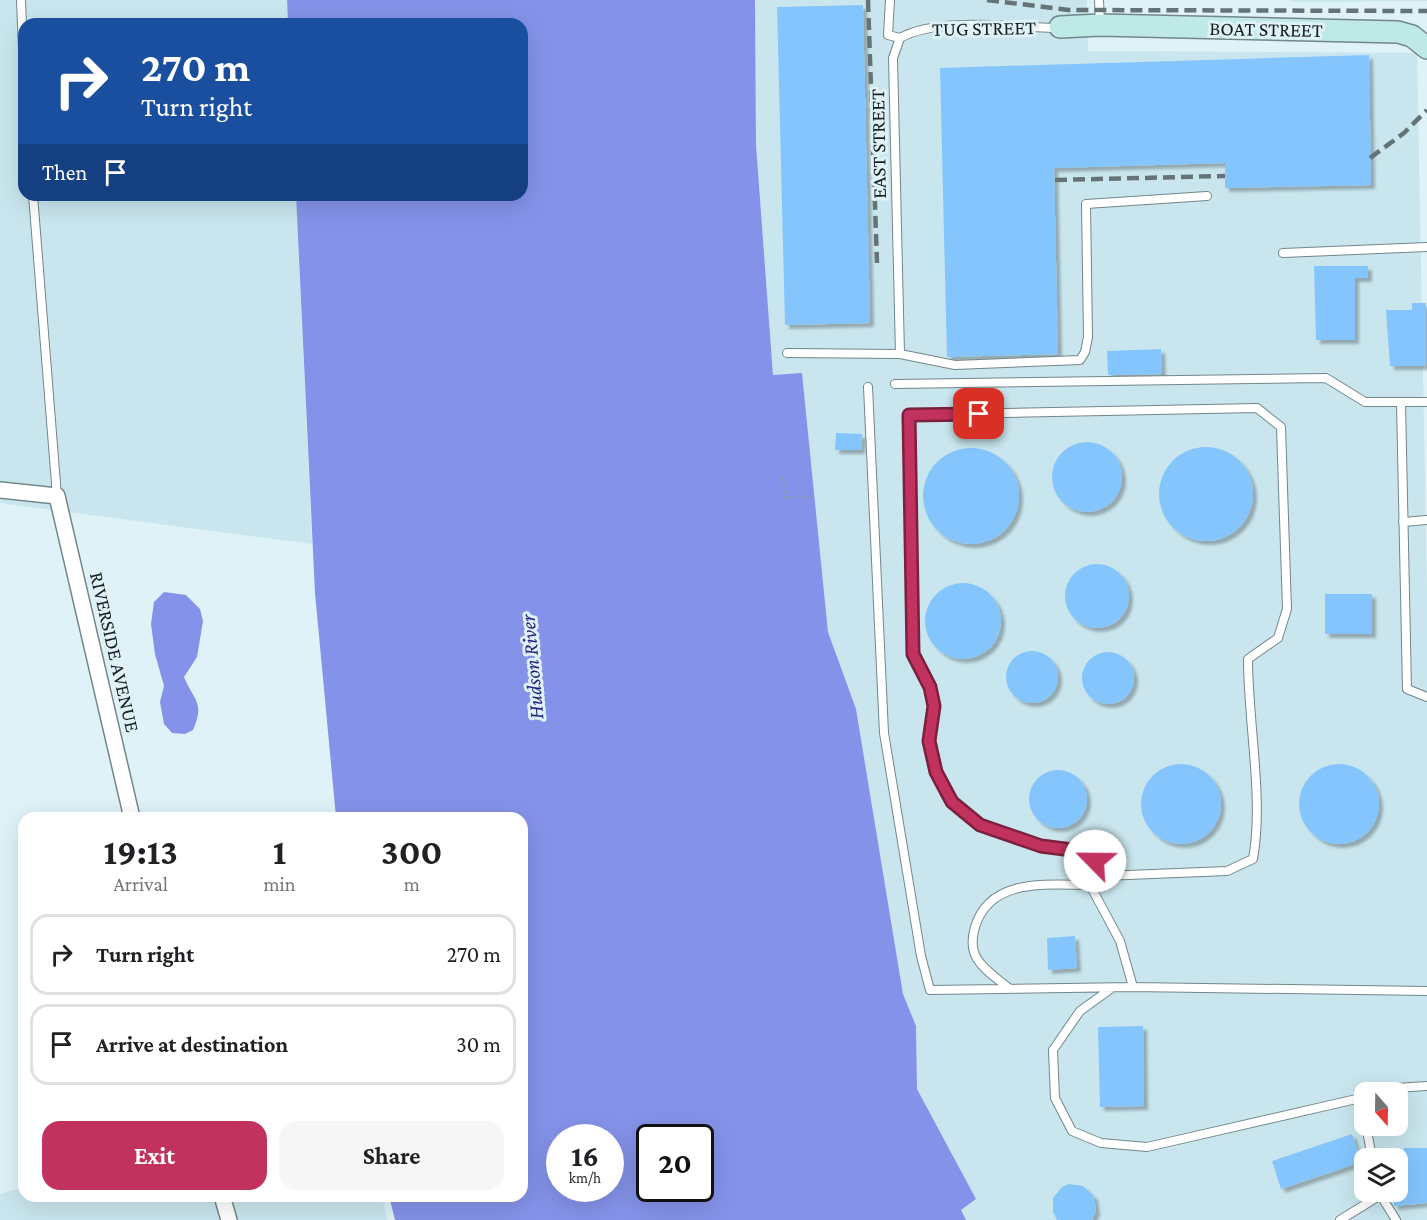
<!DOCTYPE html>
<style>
:root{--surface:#fff;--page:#f6f6f6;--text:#202124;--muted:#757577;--line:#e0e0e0;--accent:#c1325e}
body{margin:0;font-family:"Crimson Pro",serif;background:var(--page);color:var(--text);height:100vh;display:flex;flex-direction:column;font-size:22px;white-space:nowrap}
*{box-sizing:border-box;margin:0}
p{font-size:20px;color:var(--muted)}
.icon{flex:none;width:33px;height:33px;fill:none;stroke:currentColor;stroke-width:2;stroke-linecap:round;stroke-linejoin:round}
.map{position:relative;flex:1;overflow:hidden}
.drawer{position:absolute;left:18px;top:812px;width:510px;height:390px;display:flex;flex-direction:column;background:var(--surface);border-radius:18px;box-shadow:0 6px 24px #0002}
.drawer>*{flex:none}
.hud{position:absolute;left:18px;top:18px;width:510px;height:183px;border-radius:18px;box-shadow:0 6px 24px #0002;background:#1a4fa0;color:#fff;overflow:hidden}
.needle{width:39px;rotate:160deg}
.controls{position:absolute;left:1354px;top:1082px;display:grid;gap:12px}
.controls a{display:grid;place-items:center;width:54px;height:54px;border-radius:12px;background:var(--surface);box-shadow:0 6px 24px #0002;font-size:30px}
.speed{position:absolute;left:546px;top:1124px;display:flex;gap:12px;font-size:30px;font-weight:700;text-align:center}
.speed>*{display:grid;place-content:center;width:78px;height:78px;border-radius:50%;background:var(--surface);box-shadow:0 6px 24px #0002;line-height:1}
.speed small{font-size:15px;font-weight:400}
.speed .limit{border:3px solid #111;border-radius:9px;background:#fff;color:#111}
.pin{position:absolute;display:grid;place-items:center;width:51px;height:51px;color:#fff;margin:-26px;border-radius:12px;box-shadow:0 3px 9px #0006}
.me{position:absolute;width:66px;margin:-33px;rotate:293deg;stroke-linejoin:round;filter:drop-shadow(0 0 4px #0008)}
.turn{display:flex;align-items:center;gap:21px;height:126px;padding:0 24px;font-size:27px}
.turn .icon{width:78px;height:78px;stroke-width:2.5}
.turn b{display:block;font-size:42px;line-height:51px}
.then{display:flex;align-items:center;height:57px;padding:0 24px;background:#0003;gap:12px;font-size:22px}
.eta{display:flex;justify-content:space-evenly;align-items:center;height:102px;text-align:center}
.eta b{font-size:36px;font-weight:700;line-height:42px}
.cta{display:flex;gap:12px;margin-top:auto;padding:12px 24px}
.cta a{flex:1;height:69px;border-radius:18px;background:var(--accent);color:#fff;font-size:24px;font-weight:700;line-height:69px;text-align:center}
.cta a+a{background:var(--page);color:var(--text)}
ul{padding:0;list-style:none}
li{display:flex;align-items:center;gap:18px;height:81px;margin:0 12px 9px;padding:0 12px;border:3px solid var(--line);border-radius:18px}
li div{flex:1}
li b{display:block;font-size:22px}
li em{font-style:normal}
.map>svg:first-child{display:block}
.built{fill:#c9e6ee;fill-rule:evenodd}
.water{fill:#8492e9;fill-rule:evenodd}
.building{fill:#84c5fd;filter:url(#shadow)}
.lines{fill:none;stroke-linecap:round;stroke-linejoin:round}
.lane-casing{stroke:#73868a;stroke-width:10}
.street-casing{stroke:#73868a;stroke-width:18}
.secondary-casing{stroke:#73868a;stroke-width:24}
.path{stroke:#8d9ca1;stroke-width:2;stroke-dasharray:3 3;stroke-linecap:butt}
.lane{stroke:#fff;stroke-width:8}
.street{stroke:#fff;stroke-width:15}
.secondary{stroke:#bee9e5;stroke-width:21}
.rail{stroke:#667376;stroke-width:4.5;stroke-dasharray:12 6;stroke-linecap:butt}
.route-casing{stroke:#7d203d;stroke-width:15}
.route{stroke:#c1325e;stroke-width:10}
.labels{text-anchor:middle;stroke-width:6;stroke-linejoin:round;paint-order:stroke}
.street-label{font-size:20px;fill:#161d1f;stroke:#def2f8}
.water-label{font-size:21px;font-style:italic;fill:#241d81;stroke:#def2f8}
</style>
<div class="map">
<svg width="1427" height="1220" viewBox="0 0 1427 1220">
<defs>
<filter id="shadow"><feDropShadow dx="4" dy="4" stdDeviation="1.5" flood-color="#0004"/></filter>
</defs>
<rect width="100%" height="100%" fill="#def2f8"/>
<path class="built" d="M 0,0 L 287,0 L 288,24 L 24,24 L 24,195 L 296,195 L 312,544 L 0,503 Z
M 755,0 L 1087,0 L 1088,51 L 1417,53 L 1427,586 L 1427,1220 L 966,1220 L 960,1210 L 976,1199 L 917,1089 L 916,1026 L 903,994 L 856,709 L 828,632 L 802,374 L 773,375 L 756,145 ZM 1365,1092 L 1398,1092 L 1398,1125 L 1365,1125 ZM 1365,1158 L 1398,1158 L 1398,1191 L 1365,1191 Z
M 1291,0 L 1427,0 L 1427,1 L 1292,2 Z
M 24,1187 L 24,1196 L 382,1196 L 387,1220 L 0,1220 L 0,1194 Z"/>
<path class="water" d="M 287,0 L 755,0 L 756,145 L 773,375 L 802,373 L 828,632 L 856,709 L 903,994 L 916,1026 L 917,1089 L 976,1199 L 961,1210 L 966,1220 L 395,1220 L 389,1196 L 522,1196 L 522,818 L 336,817 L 315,593 L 296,195 L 522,195 L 522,24 L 288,24 ZM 560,1137 L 610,1137 L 610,1188 L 560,1188 ZM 650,1137 L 700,1137 L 700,1188 L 650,1188 Z
M 164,592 L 186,595 L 200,609 L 203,621 L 197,657 L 184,677 C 194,701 205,702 193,730 L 185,734 L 172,733 L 164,724 L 160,702 L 164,686 L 155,654 L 151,624 L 154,602 Z"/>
<path class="building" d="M 863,5 L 870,323 L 785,325 L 777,7 Z
M 1369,55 L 1371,185 L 1225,188 L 1225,163 L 1054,168 L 1058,354 L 947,357 L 940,68 Z
M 1314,266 L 1368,266 L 1368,278 L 1355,278 L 1355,340 L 1316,340 Z
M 1412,303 L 1426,303 L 1426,366 L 1390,366 L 1386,310 L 1412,310 Z
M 1161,349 L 1162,374 L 1108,375 L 1107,351 Z
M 836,433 L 862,434 L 861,450 L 835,450 Z
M1052 477a35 35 0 1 1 70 0a35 35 0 1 1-70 0Z
M1159 494a47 47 0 1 1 94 0a47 47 0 1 1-94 0Z
M923 496a48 48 0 1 1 96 0a48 48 0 1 1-96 0Z
M1065 596a32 32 0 1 1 64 0a32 32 0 1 1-64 0Z
M925 621a38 38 0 1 1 76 0a38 38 0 1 1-76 0Z
M 1325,594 L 1372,594 L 1372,634 L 1325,634 Z
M1006 677a26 26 0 1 1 52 0a26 26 0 1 1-52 0Z
M1082 678a26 26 0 1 1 52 0a26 26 0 1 1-52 0Z
M1299 804a40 40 0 1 1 80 0a40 40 0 1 1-80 0Z
M1141 804a40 40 0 1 1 80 0a40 40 0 1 1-80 0Z
M1029 799a29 29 0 1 1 58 0a29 29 0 1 1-58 0Z
M 1075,936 L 1077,968 L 1048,970 L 1047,938 Z
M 1143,1026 L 1144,1106 L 1100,1107 L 1098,1027 Z
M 1352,1134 L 1361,1162 L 1281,1189 L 1272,1161 Z
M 1404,1148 L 1427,1148 L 1427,1203 L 1394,1206 L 1394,1191 L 1398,1191 L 1398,1187 L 1404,1187 Z
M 1069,1184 L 1083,1186 L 1094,1196 L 1096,1211 L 1092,1220 L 1057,1220 L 1053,1212 L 1053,1198 L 1062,1187 Z"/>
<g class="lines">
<defs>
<path id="lane" d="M 21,0 L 24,74
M 890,0 L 888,35 L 900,38
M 1099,0 L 1100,22
M 33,195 L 57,496
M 1283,253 L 1427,247
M 787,353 L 900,354 L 955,365 L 1080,360 L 1085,352 L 1088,337 L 1086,204 L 1207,196
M 900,354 L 893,58 L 900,38 C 937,17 1010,27 1054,28
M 895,384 L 1326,378 L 1365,402 L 1427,402
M 868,387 L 884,733 L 921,956 L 930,990 L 1133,987 L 1427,991
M 1401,402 L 1407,689 L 1427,697
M 1403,522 L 1427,520
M 1103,876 L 1095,861 L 1080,851 L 1041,846 L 980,825 L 953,802 L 936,772 L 929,741 L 934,706 L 930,687 L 913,654 L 909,415 L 1257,408 L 1281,427 L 1287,609 L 1278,638 L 1248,659 C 1248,723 1264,799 1253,859 L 1227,871 L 1103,876 L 1090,885 L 1120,941 L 1133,987
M 1112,988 L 1080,1011 L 1053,1050 L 1055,1098 L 1072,1131 L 1101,1143 L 1147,1147 L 1365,1097
M 1010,989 C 987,970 965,960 975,927 C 990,877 1048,885 1090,885
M 1382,1092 L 1396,1088 L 1427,1086
M 1366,1125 L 1372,1158
M 1378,1191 L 1396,1220
M 1340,1220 L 1379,1196"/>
<path id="street" d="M 0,490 L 57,496 L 132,818
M 222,1196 L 229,1220"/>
<path id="secondary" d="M 1060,27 L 1100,25 L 1398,32 L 1412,36 L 1427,48"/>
</defs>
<use href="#lane" class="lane-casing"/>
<use href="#street" class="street-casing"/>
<use href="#secondary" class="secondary-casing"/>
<path class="path" d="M 783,478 L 785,498 L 814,496"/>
<use href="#lane" class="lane"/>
<use href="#street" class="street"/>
<use href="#secondary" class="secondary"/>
<path class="rail" d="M 868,0 L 877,263
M 987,0 L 1069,10 L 1427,11
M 1370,158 L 1404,133 L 1427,110
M 1055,180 L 1225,176"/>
</g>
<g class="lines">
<defs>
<path id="route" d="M 979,414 L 909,415 L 913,654 L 930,687 L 934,706 L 929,741 L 936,772 L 952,802 L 980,825 L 1041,846 L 1080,851 L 1095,861"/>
</defs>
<use href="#route" class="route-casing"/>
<use href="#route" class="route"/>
</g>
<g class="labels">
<g class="street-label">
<text transform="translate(984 28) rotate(-1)" y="7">TUG STREET</text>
<text transform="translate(1266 29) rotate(1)" y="7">BOAT STREET</text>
<text transform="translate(878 144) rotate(-91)" y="7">EAST STREET</text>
<text transform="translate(115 652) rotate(77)" y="7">RIVERSIDE AVENUE</text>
</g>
<g class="water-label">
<text transform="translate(532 667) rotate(-95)" y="7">Hudson River</text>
</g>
</g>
</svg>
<div class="controls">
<a><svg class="needle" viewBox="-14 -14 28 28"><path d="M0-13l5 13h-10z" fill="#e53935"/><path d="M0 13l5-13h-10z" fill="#757577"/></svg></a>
<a><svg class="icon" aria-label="layers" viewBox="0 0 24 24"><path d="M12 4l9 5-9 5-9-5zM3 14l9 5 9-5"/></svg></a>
</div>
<div class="speed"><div>16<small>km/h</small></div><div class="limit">20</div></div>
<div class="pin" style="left:979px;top:414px;background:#d93025"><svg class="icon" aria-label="arrive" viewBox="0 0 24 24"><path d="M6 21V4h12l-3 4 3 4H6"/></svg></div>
<svg class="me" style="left:1095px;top:861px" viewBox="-20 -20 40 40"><circle r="19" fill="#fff"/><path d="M0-13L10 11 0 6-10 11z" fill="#c1325e"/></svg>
<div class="hud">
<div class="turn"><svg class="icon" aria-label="right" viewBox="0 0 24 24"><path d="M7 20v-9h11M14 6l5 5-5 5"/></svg><div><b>270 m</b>Turn right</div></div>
<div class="then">Then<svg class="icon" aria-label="arrive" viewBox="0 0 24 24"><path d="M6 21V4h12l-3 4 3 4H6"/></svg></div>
</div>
<section class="drawer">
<div class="eta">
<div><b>19:13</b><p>Arrival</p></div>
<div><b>1</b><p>min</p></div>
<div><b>300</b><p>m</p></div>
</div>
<ul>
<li><svg class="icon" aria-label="right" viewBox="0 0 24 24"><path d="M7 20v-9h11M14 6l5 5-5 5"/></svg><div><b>Turn right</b></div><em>270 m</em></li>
<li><svg class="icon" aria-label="arrive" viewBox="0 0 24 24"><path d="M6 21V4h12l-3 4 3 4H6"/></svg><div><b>Arrive at destination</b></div><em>30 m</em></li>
</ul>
<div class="cta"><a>Exit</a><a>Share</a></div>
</section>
</div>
